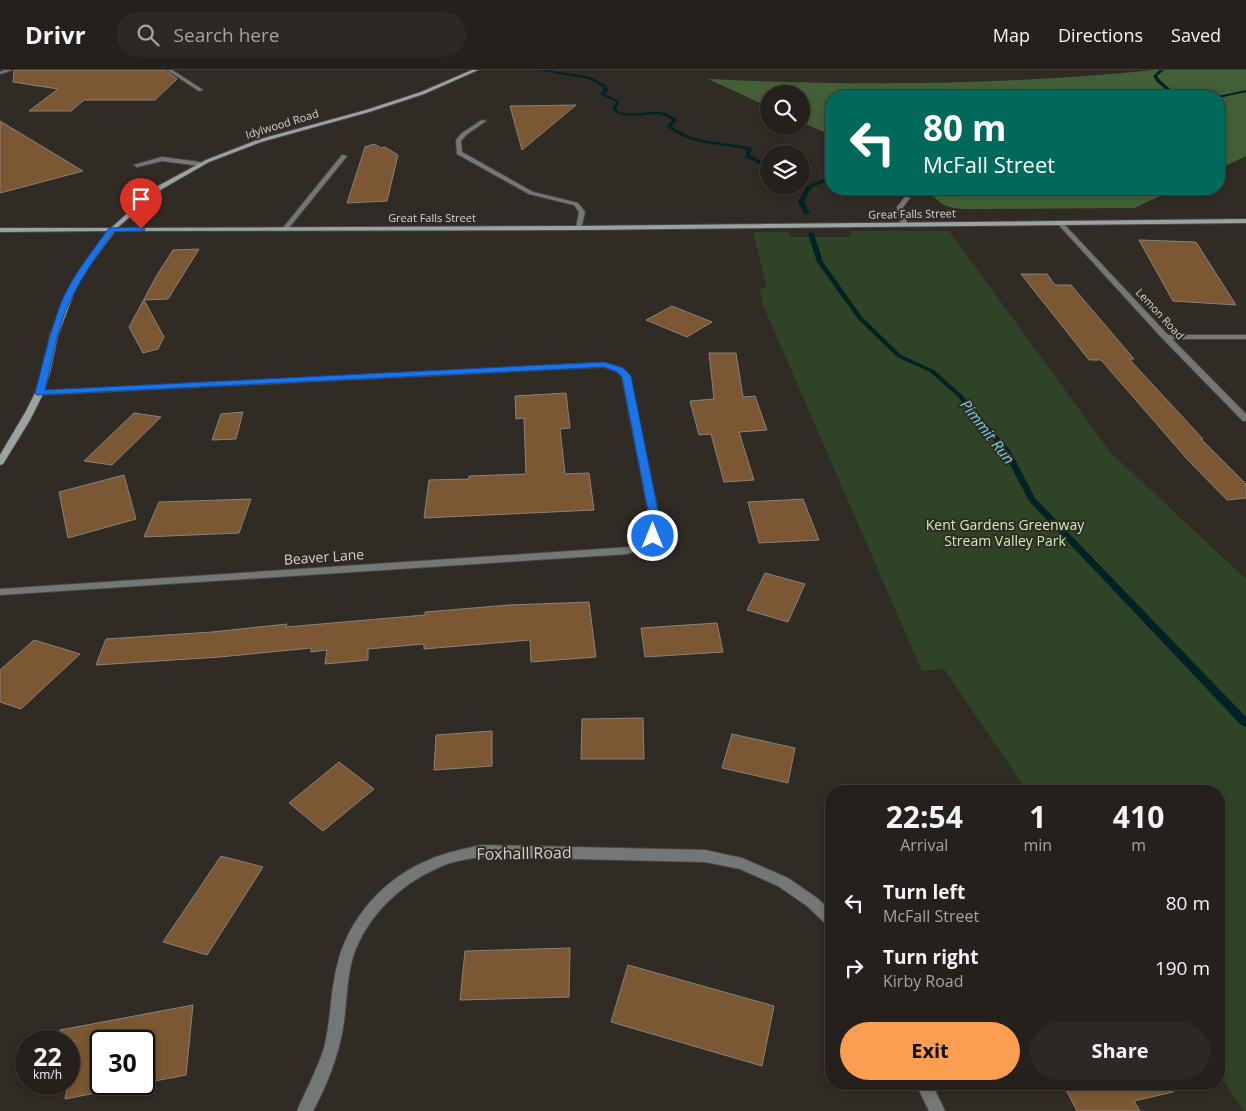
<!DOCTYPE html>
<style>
:root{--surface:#25201c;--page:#2d2825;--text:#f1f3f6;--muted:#a3a3a3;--line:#423e3b;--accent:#fb9e52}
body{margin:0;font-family:"Open Sans",sans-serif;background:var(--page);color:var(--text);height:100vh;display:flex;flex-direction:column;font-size:19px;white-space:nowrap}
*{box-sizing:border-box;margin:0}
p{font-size:16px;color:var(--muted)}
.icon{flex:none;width:28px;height:28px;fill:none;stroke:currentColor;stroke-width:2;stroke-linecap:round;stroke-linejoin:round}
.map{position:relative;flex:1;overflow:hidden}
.sheet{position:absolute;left:825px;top:715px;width:400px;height:305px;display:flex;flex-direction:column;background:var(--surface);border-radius:20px;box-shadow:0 2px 8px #0003,0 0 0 1px var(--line)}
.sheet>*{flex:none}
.guide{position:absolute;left:825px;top:20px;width:400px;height:105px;border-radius:20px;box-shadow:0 2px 8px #0003,0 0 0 1px var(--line);background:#00695c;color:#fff;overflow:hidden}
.controls{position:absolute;left:760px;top:15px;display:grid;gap:10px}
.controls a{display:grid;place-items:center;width:50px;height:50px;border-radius:50%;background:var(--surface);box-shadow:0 2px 8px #0003,0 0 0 1px var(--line);font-size:25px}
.speed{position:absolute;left:15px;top:960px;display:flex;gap:10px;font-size:25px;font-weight:700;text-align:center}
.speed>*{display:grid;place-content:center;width:65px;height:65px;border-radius:50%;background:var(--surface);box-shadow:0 2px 8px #0003,0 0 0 1px var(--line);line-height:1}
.speed small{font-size:12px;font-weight:400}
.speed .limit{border:2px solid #111;border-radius:8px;background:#fff;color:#111}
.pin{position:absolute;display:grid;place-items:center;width:42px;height:42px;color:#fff;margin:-51px -21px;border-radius:50% 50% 50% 0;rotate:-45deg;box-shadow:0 0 5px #0007}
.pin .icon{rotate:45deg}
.me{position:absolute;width:55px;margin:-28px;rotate:0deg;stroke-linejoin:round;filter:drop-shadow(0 0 4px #0008)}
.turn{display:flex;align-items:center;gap:18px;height:105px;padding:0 15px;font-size:22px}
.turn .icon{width:65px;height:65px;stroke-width:2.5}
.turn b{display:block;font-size:35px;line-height:42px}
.eta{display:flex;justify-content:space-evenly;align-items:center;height:85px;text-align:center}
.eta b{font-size:30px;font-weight:700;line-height:35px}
.primary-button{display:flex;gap:10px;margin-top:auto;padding:10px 15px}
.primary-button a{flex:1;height:58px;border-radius:30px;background:var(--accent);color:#111;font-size:20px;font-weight:700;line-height:58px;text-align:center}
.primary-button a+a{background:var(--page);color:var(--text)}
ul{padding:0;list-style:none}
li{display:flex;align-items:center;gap:15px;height:65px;padding:0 15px}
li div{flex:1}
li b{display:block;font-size:19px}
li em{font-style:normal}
header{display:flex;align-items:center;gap:30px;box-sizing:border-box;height:70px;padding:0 25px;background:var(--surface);border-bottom:1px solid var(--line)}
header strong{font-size:24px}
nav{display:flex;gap:28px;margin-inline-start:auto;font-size:18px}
.search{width:350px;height:45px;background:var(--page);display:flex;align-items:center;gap:12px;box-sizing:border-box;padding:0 18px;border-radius:28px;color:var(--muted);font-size:19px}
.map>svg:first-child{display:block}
.green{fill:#2f4327}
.forest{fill:#435f38}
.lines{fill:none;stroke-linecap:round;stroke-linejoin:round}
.stream{fill:#002325;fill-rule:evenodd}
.building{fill:#7b5833;stroke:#89827b}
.service-casing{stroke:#4b4640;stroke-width:2}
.minor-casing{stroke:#4b4640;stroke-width:2}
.secondary-casing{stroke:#4b4640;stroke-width:2}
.service{fill:#737877;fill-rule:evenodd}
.minor{fill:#737877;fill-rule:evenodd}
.secondary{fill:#9ba3a2;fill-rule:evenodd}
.route{fill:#1a73e8;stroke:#114b97}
.labels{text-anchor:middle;stroke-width:4;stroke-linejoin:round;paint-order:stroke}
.far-street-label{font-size:11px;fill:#d6d3cf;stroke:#312b25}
.park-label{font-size:14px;fill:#c4f3b2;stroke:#312b25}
.street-label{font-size:14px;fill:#d6d3cf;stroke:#312b25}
.water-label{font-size:15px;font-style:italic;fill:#6ad6dd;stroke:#312b25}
.near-street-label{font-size:16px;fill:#d6d3cf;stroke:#312b25}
</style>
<header>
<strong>Drivr</strong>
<div class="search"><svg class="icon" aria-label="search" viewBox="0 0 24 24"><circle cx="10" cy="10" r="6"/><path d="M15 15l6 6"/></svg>Search here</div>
<nav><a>Map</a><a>Directions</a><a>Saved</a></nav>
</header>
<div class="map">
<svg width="1246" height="1041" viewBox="0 0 1246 1041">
<rect width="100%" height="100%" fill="#312b25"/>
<path class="green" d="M 850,161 L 949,161 L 1111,383 L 1246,509 L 1246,1041 L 1244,1041 L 1219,1004 L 1219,721 L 1027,721 L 944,599 L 922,601 L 763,235 L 760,218 L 767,217 L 753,162 L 788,162 L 791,167 L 851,167 Z"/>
<path class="forest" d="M 1155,0 L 1246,0 L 1246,86 L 1219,99 L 1219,26 L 831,26 L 831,65 L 801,52 L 801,24 L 769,24 L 769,37 L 708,9 C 857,16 1007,15 1155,0 Z
M 928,119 L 1176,119 L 1134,138 L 965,139 C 945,138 939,134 928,119 Z"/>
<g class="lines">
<path class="stream" d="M 538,0 L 547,0 L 590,7 L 606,15 L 608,20 L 605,24 L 619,31 L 616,40 C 637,51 657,32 677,50 L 672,56 C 693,74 725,71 752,78 L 750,85 L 769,95 L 769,98 L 745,87 L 747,80 C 721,73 688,76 667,56 L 672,50 C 654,36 631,54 612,40 L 616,32 L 600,24 L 604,20 L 603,17 L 589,9 Z
M 1160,0 L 1164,0 L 1157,6 L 1160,10 L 1178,26 L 1174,26 L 1157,12 L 1153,6 Z
M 1246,20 L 1246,22 L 1219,28 L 1218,26 Z
M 831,106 L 831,109 L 811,118 L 804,132 L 810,144 L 805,145 L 798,132 L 807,116 Z
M 811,162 L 814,164 L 823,192 L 862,247 L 901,285 L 934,300 L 961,324 L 1010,380 L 1035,428 L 1246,647 L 1246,657 L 1242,656 L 1029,431 L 1004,383 L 957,326 L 930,302 L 897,287 L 858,249 L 817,192 L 808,164 Z"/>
</g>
<path class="building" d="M 14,0 L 165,0 L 177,9 L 155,30 L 84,30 L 71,41 L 29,41 L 58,19 L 13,12 Z
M 576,35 L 522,80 L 510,36 Z
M 0,51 L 83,101 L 0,123 Z
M 374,74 L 381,78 L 385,77 L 398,85 L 387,131 L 347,133 L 365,77 Z
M 1139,170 L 1196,172 L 1236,235 L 1173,231 Z
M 199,179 L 168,229 L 144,230 L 164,267 L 158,279 L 143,283 L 129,257 L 157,205 L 173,180 Z
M 1021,204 L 1047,204 L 1055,215 L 1071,215 L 1134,289 L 1129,289 L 1203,369 L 1201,369 L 1246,414 L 1246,428 L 1227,430 L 1187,389 L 1101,290 L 1089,290 Z
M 672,236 L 712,252 L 687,267 L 646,250 Z
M 709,283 L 736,283 L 743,327 L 755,326 L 767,360 L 739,362 L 754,410 L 724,412 L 711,364 L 699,365 L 690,331 L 714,329 Z
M 566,323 L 570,358 L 560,359 L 565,404 L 589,403 L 594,440 L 424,448 L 429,410 L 469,409 L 469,406 L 526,404 L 524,348 L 516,349 L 515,326 Z
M 243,342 L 236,369 L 212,370 L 221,344 Z
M 134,343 L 161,347 L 112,395 L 84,391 Z
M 124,405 L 136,449 L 68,468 L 59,422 Z
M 251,429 L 239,463 L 144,467 L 159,432 Z
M 803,429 L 819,470 L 759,473 L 748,432 Z
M 765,503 L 805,514 L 788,552 L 747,540 Z
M 589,532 L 596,587 L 531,592 L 530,570 L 424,579 L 424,574 L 368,579 L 368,590 L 325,594 L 327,580 L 311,582 L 311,578 L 220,587 L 96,595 L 106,569 L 212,562 L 287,554 L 286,557 L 425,545 L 425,542 L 509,535 Z
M 717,553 L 723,582 L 645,587 L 641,558 Z
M 34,570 L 80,584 L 21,639 L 0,632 L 0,600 Z
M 643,648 L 644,689 L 581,689 L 582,649 Z
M 492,661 L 492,696 L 434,700 L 436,665 Z
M 732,664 L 795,678 L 788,713 L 722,698 Z
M 339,692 L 374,719 L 323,761 L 289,733 Z
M 221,786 L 263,797 L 207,885 L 163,872 Z
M 570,878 L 569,927 L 460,930 L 465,881 Z
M 628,895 L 774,936 L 762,996 L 611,952 Z
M 193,935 L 186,1005 L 144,1013 L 144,971 L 101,971 L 101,1022 L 65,1029 L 76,971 L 61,971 L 60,960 Z
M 1063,1014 L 1172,1014 L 1173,1022 L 1134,1031 L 1140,1041 L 1077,1041 Z"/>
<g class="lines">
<defs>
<path id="service" d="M 342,85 L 347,86 L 287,160 L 283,160 L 283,158 Z
M 162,87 L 200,92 L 203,94 L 200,96 L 162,91 L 137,97 L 134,95 Z
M 905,127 L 910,128 L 903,137 L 907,154 L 904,156 L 901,154 L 897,137 Z"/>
<path id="minor" d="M 5,0 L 12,0 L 0,4 L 0,2 Z
M 167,0 L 172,0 L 203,20 L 199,21 Z
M 482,50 L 486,51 L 466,65 L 461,71 L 462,82 L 533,122 L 578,133 L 585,142 L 581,159 L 576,158 L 579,142 L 574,135 L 529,124 L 457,84 L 456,70 L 462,63 Z
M 1057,151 L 1061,151 L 1168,265 L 1246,265 L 1246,269 L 1172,269 L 1246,344 L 1246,351 L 1243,351 L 1163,269 L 1057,153 Z
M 605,293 L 623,298 L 630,306 L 661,456 L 652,471 L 667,479 L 665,481 L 659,481 L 647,476 L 628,484 L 0,525 L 0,519 L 630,477 L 645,467 L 651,456 L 622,307 L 617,302 L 604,297 L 40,325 L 36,323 L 40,321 Z
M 482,775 L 705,780 L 742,788 L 788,808 L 817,828 L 831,841 L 831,856 L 826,854 L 807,836 L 778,816 L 740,799 L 705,792 L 482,787 C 467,789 452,791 438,798 C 400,814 366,847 353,887 C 346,910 347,935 343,958 C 338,987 327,1015 313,1041 L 297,1041 C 306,1020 317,1000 324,978 C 331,951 330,923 337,896 C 348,848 385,807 431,789 C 447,782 464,779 482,775 Z
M 916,1014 L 932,1014 L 945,1041 L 929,1041 Z"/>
<path id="secondary" d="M 472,0 L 478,0 L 424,24 L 369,42 L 261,72 L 209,92 L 162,119 L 117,158 L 579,156 L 1246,149 L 1246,153 L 579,160 L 115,161 L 82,206 L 75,220 L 58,265 L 50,302 L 43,324 L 30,350 L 3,394 L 0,395 L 0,385 L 26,341 L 38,317 L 50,265 L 64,228 L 76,206 L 108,161 L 0,162 L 0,158 L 111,158 L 158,116 L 206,90 L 257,70 L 366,40 L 421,22 Z"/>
</defs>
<use href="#service" class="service-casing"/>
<use href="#minor" class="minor-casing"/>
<use href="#secondary" class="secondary-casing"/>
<use href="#service" class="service"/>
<use href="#minor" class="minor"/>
<use href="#secondary" class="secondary"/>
</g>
<path class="route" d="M 141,157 L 145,159 L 144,161 L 113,162 C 98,184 82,206 70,231 C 57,258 52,290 45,320 L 604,292 L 623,298 L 631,306 L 661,456 L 659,466 L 653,469 L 648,466 L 651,456 L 622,307 L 617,302 L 604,297 L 37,325 L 35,323 C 43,293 50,262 61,233 C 72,206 92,182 109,158 Z"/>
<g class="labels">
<g class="far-street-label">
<text transform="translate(282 54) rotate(-17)" y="4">Idylwood Road</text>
<text transform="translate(912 144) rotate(-1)" y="4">Great Falls Street</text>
<text x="432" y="152">Great Falls Street</text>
<text transform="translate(1160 244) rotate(47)" y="4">Lemon Road</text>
</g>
<g class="park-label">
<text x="1005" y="460">Kent Gardens Greenway<tspan x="1005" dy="16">Stream Valley Park</tspan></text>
</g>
<g class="street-label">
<text transform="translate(324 487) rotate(-4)" y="5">Beaver Lane</text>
</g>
<g class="water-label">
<text transform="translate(987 362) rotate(52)" y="5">Pimmit Run</text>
</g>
<g class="near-street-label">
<text transform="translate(524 783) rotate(-1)" y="6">Foxhall Road</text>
</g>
</g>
</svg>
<div class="controls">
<a><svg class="icon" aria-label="search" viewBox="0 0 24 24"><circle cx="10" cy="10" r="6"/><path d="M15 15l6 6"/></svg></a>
<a><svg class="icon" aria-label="layers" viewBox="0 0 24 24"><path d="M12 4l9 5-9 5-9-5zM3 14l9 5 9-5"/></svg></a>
</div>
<div class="speed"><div>22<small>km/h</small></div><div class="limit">30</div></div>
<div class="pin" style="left:141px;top:159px;background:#d93025"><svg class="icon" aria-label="arrive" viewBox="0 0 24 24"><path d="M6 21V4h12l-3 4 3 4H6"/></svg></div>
<svg class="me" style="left:653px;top:466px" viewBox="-20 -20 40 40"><circle r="17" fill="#1a73e8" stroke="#fff" stroke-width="3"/><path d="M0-11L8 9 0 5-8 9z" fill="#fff"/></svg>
<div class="guide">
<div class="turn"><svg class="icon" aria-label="left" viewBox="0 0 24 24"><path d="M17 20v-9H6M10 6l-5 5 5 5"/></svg><div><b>80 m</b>McFall Street</div></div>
</div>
<section class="sheet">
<div class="eta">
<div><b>22:54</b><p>Arrival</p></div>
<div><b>1</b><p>min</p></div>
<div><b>410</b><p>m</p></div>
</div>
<ul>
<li><svg class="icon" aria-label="left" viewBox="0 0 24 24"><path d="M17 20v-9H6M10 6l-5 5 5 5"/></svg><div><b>Turn left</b><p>McFall Street</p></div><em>80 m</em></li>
<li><svg class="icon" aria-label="right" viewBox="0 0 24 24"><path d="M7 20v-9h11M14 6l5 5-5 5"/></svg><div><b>Turn right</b><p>Kirby Road</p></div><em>190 m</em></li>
</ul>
<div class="primary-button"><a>Exit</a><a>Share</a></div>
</section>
</div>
